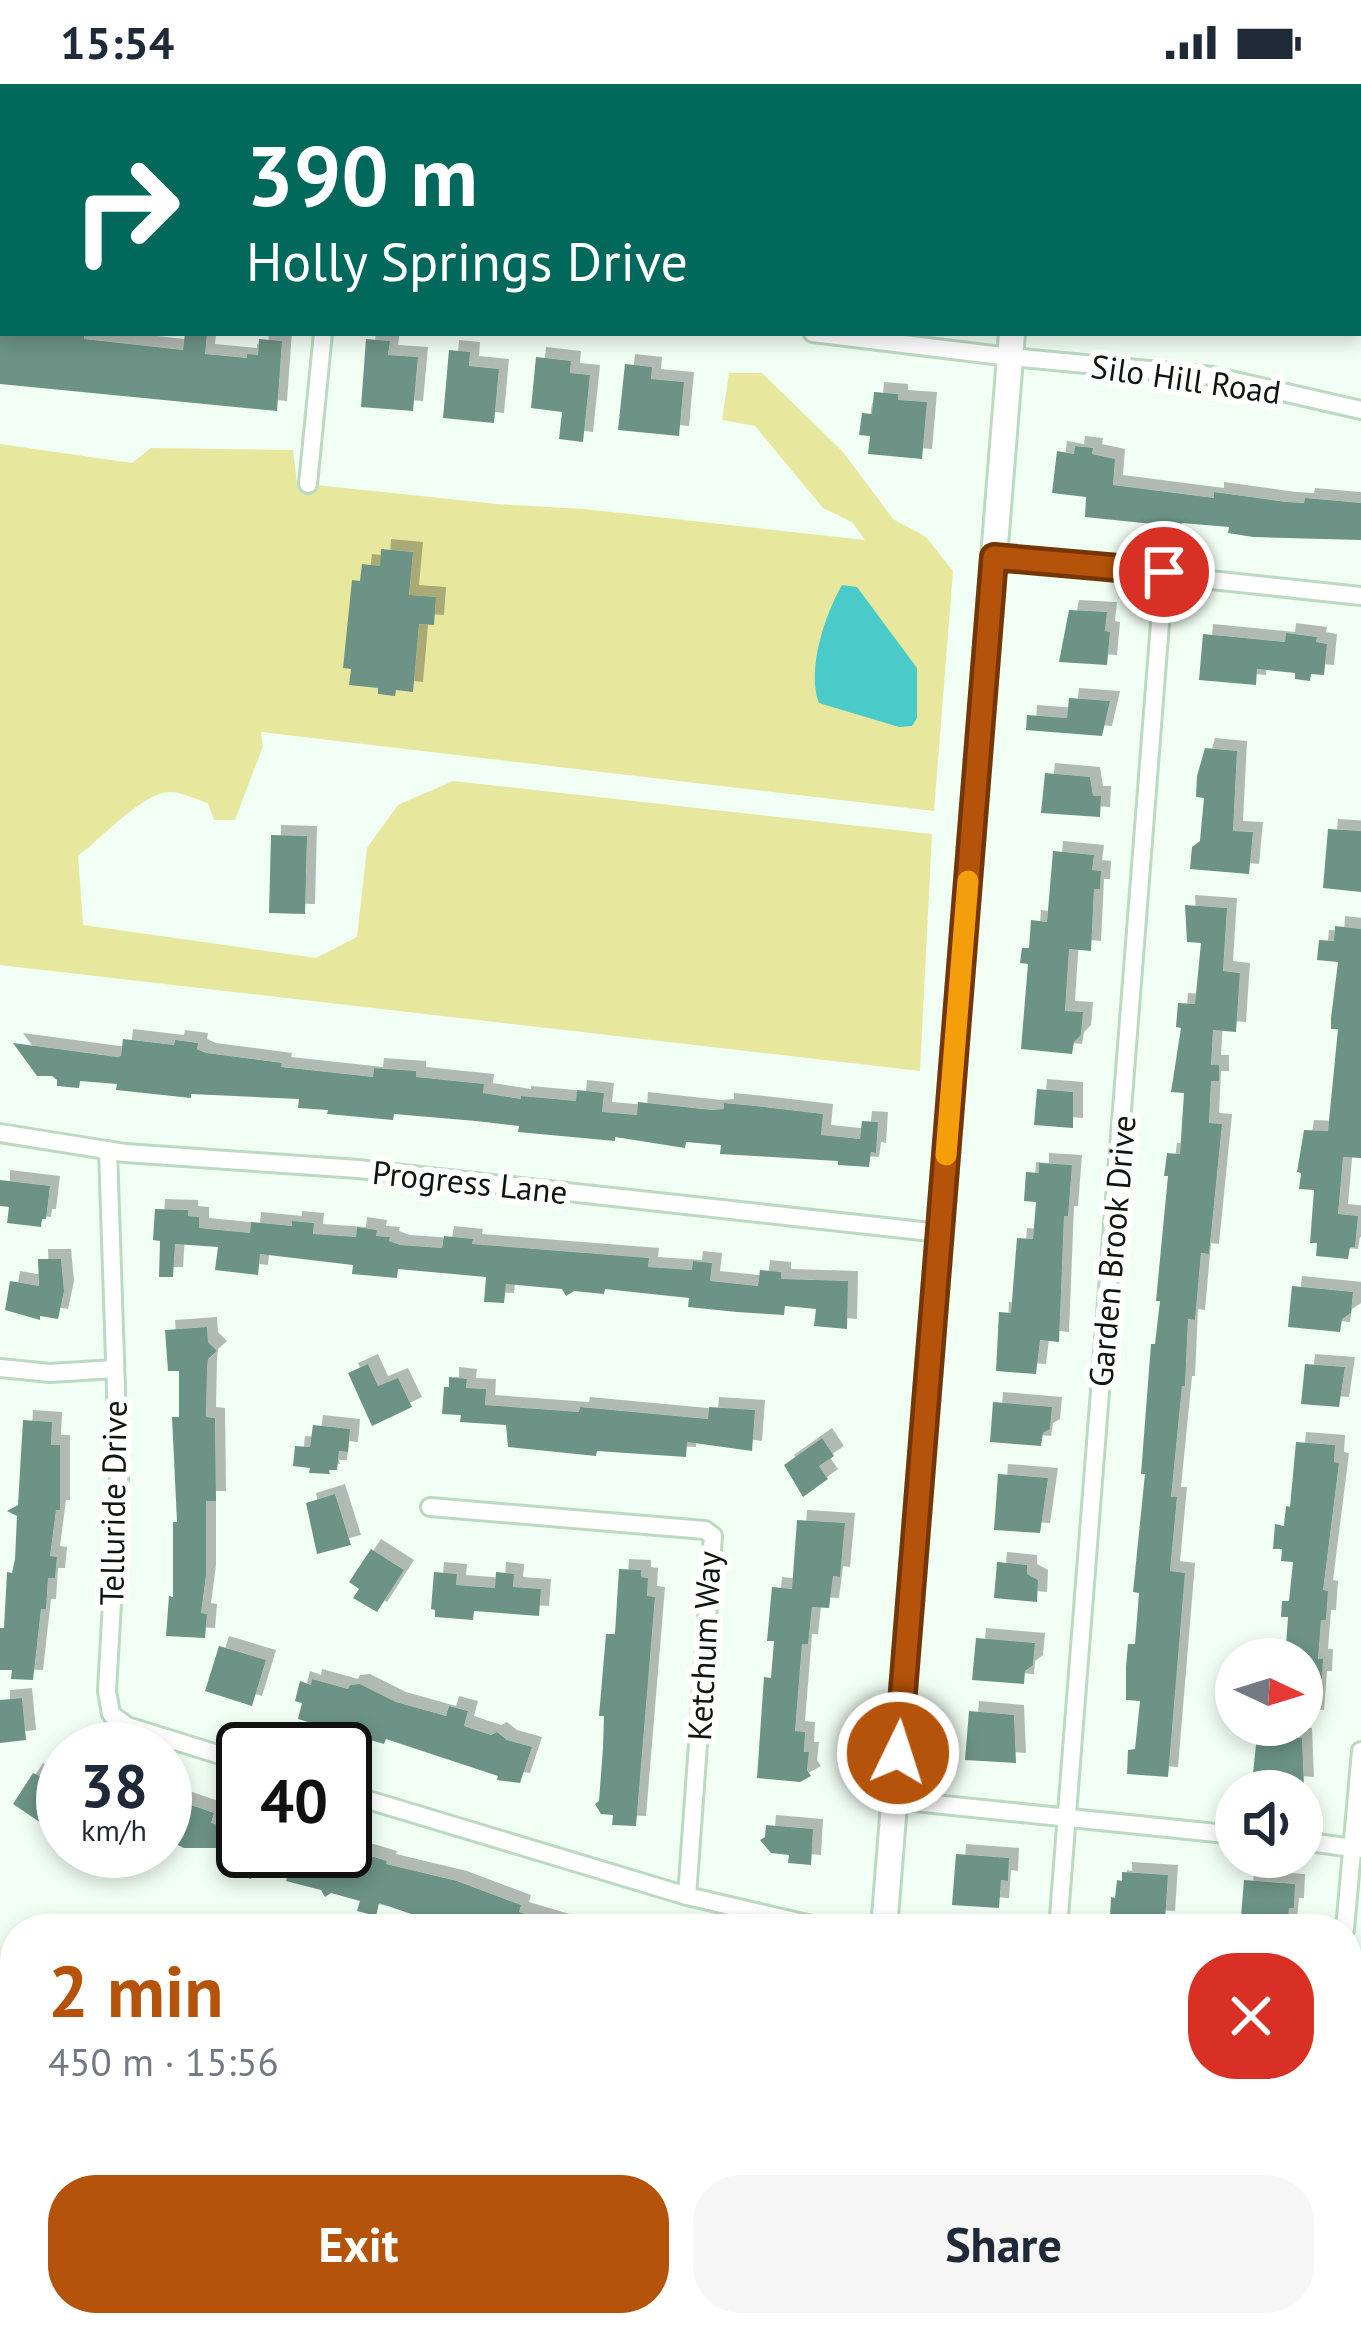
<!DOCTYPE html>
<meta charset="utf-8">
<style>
:root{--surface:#fff;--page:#f6f6f7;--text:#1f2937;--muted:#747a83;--accent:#b45309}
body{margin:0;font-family:"PT Sans",sans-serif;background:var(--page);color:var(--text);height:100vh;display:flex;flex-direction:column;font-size:45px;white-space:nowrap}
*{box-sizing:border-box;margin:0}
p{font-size:39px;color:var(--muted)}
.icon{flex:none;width:66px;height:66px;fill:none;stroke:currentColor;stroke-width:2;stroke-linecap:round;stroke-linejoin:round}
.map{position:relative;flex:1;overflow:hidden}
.drawer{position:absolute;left:0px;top:1830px;width:1362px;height:423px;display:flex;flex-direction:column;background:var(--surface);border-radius:48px 48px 0 0;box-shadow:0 6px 18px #0003}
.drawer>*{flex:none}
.top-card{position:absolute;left:0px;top:0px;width:1362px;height:252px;box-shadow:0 6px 18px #0003;background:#00695c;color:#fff;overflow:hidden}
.needle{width:78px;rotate:94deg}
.controls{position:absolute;left:1215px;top:1554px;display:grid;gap:24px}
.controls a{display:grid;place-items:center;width:108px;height:108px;border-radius:50%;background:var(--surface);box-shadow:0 6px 18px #0003;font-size:60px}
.speed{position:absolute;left:36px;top:1638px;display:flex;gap:24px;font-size:60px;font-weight:700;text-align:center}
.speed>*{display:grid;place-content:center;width:156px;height:156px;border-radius:50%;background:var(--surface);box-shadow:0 6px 18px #0003;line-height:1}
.speed small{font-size:30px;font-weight:400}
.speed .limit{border:6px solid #111;border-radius:18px;background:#fff;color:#111}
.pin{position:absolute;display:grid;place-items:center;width:102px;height:102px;color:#fff;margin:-51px;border:6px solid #fff;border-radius:50%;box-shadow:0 3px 12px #0007}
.me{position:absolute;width:132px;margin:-66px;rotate:4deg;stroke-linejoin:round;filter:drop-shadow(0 0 9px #0008)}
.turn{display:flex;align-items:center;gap:42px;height:252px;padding:0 48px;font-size:54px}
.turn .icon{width:156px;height:156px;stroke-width:2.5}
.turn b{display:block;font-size:84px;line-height:102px}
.round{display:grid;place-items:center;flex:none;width:126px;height:126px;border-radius:48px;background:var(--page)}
.headline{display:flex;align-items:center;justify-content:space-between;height:204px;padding:0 48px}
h1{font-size:72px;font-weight:700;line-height:90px;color:var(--accent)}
.primary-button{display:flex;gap:24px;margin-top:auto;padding:24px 48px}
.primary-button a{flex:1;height:138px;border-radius:48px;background:var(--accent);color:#fff;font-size:48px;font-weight:700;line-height:138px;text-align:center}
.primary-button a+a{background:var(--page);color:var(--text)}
.status{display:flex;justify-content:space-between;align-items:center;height:84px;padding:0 60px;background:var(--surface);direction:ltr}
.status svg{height:33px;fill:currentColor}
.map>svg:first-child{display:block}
.green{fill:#e7e89e}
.water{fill:#4acbc9}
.building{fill:#6c9386;filter:url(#shadow)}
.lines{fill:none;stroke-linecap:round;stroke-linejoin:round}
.street-casing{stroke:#bbdac1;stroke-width:22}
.secondary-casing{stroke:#bbdac1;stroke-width:30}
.street{stroke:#fff;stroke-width:16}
.secondary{stroke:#fff;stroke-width:24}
.route-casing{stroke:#753606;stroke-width:30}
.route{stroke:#b45309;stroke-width:21}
.slow{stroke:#f59e0b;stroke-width:21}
.labels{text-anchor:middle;stroke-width:12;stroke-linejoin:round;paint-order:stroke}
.street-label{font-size:33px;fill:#0c170f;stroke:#fff}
</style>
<div class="status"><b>15:54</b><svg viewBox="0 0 49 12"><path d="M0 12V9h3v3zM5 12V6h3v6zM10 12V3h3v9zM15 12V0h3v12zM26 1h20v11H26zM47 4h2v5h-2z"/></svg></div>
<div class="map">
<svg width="1361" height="2252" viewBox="0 0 1361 2252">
<defs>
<filter id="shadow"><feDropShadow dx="10" dy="-10" stdDeviation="0" flood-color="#0004"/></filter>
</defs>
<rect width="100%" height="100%" fill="#f1fef3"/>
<path class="green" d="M 729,289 L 762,289 L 843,368 L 893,435 L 926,453 L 953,487 L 934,727 L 261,648 L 263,662 L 235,736 L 214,736 L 208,719 C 197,716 182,708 171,708 C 144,707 102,754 78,772 L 83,841 L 316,874 L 357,853 L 367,764 L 398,721 L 453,697 L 932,750 L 920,987 L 0,881 L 0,360 L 132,379 L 151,364 L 293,366 L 297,399 L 497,420 L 584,425 L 865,456 L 852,438 L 823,424 L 755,342 L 722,336 Z
M 364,2238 L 831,2238 L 830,2252 L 363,2252 Z"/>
<path class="water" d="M 842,501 L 857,503 L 917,584 L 917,634 L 912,642 L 899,643 L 819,619 C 806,587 825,530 842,501 Z"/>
<path class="building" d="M 0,248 L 85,249 L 84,255 L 183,266 L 185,249 L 207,249 L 205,270 L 247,274 L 247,270 L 258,271 L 259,255 L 282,257 L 277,327 L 0,300 Z
M 366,255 L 390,257 L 388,271 L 418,273 L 413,327 L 361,323 Z
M 449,266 L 470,268 L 469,282 L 499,285 L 494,339 L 443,334 Z
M 536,273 L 571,277 L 570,289 L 590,291 L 583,358 L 559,355 L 562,328 L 531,324 Z
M 625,280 L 652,283 L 651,295 L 684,298 L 679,352 L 618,346 Z
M 874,308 L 898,310 L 898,316 L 927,318 L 922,375 L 868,370 L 870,352 L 859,351 L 862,329 L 872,330 Z
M 1075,362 L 1093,364 L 1092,370 L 1115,375 L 1113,401 L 1214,414 L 1214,408 L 1286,418 L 1304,419 L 1305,414 L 1361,419 L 1361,456 L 1253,453 L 1228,449 L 1229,443 L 1182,439 L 1182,443 L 1085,433 L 1086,413 L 1052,409 L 1057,367 L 1074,370 Z
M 381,465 L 413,468 L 409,511 L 436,513 L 434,541 L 419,540 L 413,608 L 396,606 L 395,612 L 378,610 L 378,604 L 349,601 L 351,585 L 343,584 L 352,496 L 360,497 L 362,480 L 380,482 Z
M 1069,526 L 1107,528 L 1105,547 L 1110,548 L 1107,581 L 1059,578 Z
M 1286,549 L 1317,553 L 1316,558 L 1327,560 L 1324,591 L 1311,590 L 1310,597 L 1295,595 L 1295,589 L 1257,585 L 1256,601 L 1199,596 L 1203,550 L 1285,558 Z
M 1069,614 L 1110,617 L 1102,652 L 1026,646 L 1027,631 L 1067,634 Z
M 1205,664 L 1237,667 L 1233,747 L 1253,748 L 1249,790 L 1190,785 L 1192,763 L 1200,757 L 1204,714 L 1196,713 L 1197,692 Z
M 1045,689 L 1090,693 L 1093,712 L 1101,712 L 1100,733 L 1041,729 Z
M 1328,745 L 1361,747 L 1361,808 L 1323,804 Z
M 271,751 L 307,752 L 305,830 L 269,829 Z
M 1053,767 L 1094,771 L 1092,786 L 1101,787 L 1100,805 L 1094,805 L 1091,867 L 1069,865 L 1065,927 L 1083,928 L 1081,951 L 1074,958 L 1072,970 L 1021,965 L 1028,880 L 1020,879 L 1022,864 L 1029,864 L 1031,836 L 1047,838 Z
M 1185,821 L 1227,824 L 1223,887 L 1240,889 L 1236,948 L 1213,946 L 1211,981 L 1219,981 L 1219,997 L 1211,997 L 1209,1039 L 1222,1040 L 1209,1170 L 1201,1169 L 1195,1236 L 1188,1235 L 1185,1302 L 1182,1302 L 1171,1413 L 1177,1413 L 1170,1487 L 1185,1489 L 1168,1693 L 1127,1690 L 1128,1666 L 1135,1665 L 1140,1617 L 1126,1616 L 1126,1583 L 1128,1560 L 1135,1560 L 1139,1509 L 1133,1508 L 1145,1390 L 1141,1390 L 1151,1260 L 1155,1260 L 1160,1217 L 1156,1217 L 1168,1092 L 1164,1092 L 1167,1069 L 1180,1070 L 1184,1009 L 1171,1008 L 1181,944 L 1176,943 L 1178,919 L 1195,920 L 1201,859 L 1187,858 Z
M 1335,842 L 1361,845 L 1361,1074 L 1343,1073 L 1338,1130 L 1358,1132 L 1355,1163 L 1350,1163 L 1348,1175 L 1316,1172 L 1317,1159 L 1310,1159 L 1314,1106 L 1299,1105 L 1301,1089 L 1297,1088 L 1304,1046 L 1328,1047 L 1338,945 L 1331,945 L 1331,934 L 1338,878 L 1317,876 L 1319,856 L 1334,857 Z
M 123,955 L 174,961 L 175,956 L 198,959 L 197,965 L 206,969 L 282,979 L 281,983 L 373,993 L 374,984 L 416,987 L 416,993 L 484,1000 L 483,1009 L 521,1015 L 521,1012 L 576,1017 L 577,1006 L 604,1009 L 602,1028 L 637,1031 L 638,1018 L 712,1026 L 724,1025 L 724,1019 L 755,1022 L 823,1030 L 821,1051 L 860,1055 L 862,1037 L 878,1038 L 876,1069 L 871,1068 L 869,1083 L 838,1081 L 838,1077 L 720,1070 L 721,1061 L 686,1058 L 685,1064 L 615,1053 L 615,1057 L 518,1048 L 519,1042 L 476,1037 L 394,1030 L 393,1036 L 327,1030 L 328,1026 L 298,1024 L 299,1015 L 191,1010 L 191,1014 L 116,1006 L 117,1000 L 80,997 L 79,1004 L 57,1002 L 57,996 L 52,992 L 37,992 L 13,959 L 117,973 L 121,972 Z
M 1037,1005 L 1073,1008 L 1073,1044 L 1034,1041 Z
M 1039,1079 L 1072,1081 L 1068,1132 L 1064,1132 L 1059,1258 L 1040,1256 L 1036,1290 L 996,1287 L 999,1228 L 1011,1229 L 1017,1154 L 1033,1155 L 1036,1118 L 1024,1117 L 1026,1088 L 1039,1089 Z
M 0,1096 L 50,1102 L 46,1135 L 42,1135 L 41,1143 L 7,1139 L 9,1123 L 0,1122 Z
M 155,1125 L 188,1126 L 188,1132 L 199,1133 L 199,1144 L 250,1149 L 251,1138 L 292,1142 L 292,1137 L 314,1139 L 313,1150 L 356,1153 L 357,1143 L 377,1146 L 376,1152 L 390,1153 L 389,1157 L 400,1161 L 442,1164 L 444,1152 L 473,1155 L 472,1160 L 649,1174 L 648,1183 L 692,1186 L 693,1177 L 712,1179 L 710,1197 L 758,1202 L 760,1186 L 781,1188 L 781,1195 L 848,1197 L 847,1245 L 814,1242 L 816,1225 L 785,1222 L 784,1231 L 737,1228 L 688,1223 L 689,1214 L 605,1205 L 604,1210 L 574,1207 L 566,1212 L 562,1205 L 506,1200 L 504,1219 L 484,1218 L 486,1193 L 398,1185 L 397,1194 L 352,1190 L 353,1181 L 260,1170 L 258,1191 L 215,1186 L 218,1163 L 175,1160 L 173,1193 L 159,1193 L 160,1157 L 153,1156 Z
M 38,1175 L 61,1175 L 64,1207 L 58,1235 L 40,1232 L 40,1236 L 5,1226 L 10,1197 L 39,1202 Z
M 1292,1202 L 1353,1208 L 1351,1229 L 1342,1235 L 1340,1248 L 1288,1243 Z
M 207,1243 L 208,1258 L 217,1267 L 208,1275 L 207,1285 L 206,1333 L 215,1334 L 216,1417 L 206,1417 L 206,1491 L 201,1529 L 207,1530 L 205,1554 L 166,1552 L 169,1512 L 173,1513 L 173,1438 L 177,1438 L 172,1333 L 179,1333 L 179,1287 L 168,1287 L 165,1246 Z
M 368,1280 L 378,1302 L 398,1294 L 412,1323 L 372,1342 L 348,1289 Z
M 1305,1280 L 1345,1283 L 1339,1323 L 1301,1320 Z
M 449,1293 L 467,1295 L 466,1304 L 486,1305 L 485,1321 L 579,1328 L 580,1323 L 708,1335 L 709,1323 L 755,1326 L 752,1367 L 687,1358 L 686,1373 L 597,1367 L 596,1372 L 508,1363 L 506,1341 L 460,1338 L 461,1331 L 442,1330 L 444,1303 L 449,1303 Z
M 993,1318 L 1052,1323 L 1050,1345 L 1043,1349 L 1041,1362 L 990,1358 Z
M 23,1336 L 52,1338 L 51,1361 L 60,1361 L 60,1426 L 56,1426 L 50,1472 L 57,1473 L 55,1494 L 48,1494 L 46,1525 L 41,1525 L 33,1596 L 11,1595 L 12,1586 L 0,1586 L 0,1544 L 4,1544 L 7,1488 L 12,1489 L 15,1475 L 17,1432 L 7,1427 L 18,1421 Z
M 313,1341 L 350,1345 L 348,1368 L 339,1367 L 337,1386 L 329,1386 L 330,1390 L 309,1389 L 310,1384 L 293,1382 L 295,1362 L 310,1363 Z
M 822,1354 L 834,1372 L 819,1382 L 828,1395 L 803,1413 L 784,1381 Z
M 1296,1358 L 1335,1361 L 1334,1378 L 1339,1379 L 1323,1506 L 1328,1507 L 1326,1536 L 1321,1536 L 1318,1575 L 1323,1575 L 1322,1597 L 1317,1597 L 1314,1636 L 1302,1635 L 1302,1575 L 1285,1575 L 1288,1533 L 1281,1533 L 1282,1517 L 1289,1517 L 1293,1478 L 1281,1477 L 1282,1465 L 1273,1465 L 1275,1440 L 1284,1442 L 1286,1422 L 1290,1423 Z
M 998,1390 L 1048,1394 L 1040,1449 L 994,1446 Z
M 335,1410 L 351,1461 L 317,1470 L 306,1419 Z
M 797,1436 L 845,1439 L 840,1493 L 833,1492 L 829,1524 L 812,1523 L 808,1560 L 802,1560 L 795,1647 L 805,1648 L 804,1668 L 809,1668 L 807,1686 L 811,1692 L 800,1698 L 757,1694 L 764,1593 L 771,1594 L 774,1557 L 767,1557 L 772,1503 L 792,1505 Z
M 371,1465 L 404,1486 L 377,1528 L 353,1514 L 359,1505 L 349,1498 Z
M 997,1478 L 1027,1481 L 1027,1490 L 1038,1496 L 1037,1518 L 994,1514 Z
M 619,1485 L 641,1486 L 641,1493 L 648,1494 L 647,1512 L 655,1513 L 636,1742 L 612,1741 L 613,1731 L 601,1730 L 595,1720 L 599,1717 L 603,1664 L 604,1632 L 599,1632 L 606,1550 L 615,1550 Z
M 434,1488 L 457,1490 L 456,1501 L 495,1504 L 496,1488 L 514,1490 L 513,1503 L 541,1505 L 539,1532 L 474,1527 L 473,1536 L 435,1533 L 435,1526 L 431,1525 Z
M 976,1554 L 1035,1559 L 1033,1581 L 1025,1587 L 1024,1600 L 972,1596 Z
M 219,1562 L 266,1576 L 252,1622 L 205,1607 Z
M 312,1595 L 348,1605 L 350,1601 L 360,1600 L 396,1618 L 446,1632 L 449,1622 L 468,1627 L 464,1642 L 491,1651 L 497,1648 L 507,1656 L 532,1663 L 520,1699 L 497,1696 L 498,1692 L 386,1655 L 384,1660 L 298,1635 L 302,1619 L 295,1617 L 300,1597 L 311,1601 Z
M 22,1614 L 26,1656 L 0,1659 L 0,1616 Z
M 969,1627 L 1014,1631 L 1016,1679 L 965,1676 Z
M 1257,1651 L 1302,1654 L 1304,1703 L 1252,1699 Z
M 33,1689 L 63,1703 L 63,1711 L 44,1741 L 13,1720 Z
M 165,1712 L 214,1729 L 211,1739 L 243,1748 L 243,1767 L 260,1767 L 251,1795 L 226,1787 L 229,1778 L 219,1771 L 221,1764 L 184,1764 L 165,1755 Z
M 766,1741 L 813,1745 L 811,1781 L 788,1779 L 789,1771 L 771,1769 L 760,1756 L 765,1753 Z
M 295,1767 L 364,1770 L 387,1777 L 386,1780 L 457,1797 L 521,1821 L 519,1828 L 563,1841 L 562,1845 L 455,1845 L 379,1819 L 376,1832 L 357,1827 L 360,1817 L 331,1809 L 325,1813 L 321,1806 L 286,1797 Z
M 956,1770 L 1009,1774 L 1008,1797 L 1001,1796 L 999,1824 L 952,1821 Z
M 1122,1788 L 1168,1791 L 1165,1837 L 1110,1834 L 1111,1813 L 1115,1814 L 1117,1796 L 1122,1797 Z
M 1244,1796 L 1295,1800 L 1294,1824 L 1289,1824 L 1287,1845 L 1240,1845 Z"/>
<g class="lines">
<defs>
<path id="street" d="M 817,3 L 818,0
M 1359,96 L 1361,97
M 0,169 L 3,169
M 813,249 L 1010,273 L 1213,292 L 1361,326
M 308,400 L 323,249
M 994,473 L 1361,512
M 0,1049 L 125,1069 L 358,1085 L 940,1149
M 108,1066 L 119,1395 L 107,1607 L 111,1630 L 127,1642 L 243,1678
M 0,1284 L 50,1289 L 115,1285
M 430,1423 L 705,1446 L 713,1452 L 687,1812
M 345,1709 L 687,1812 L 829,1845
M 895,1716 L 1236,1751
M 1302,1757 L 1360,1765
M 1058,1845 L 1164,488
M 1345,1845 L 1361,1667
M 1027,2252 L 1028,2238
M 1314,2252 L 1315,2238"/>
<path id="secondary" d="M 1032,3 L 1032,0
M 884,1845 L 1012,249
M 852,2252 L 853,2238"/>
</defs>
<use href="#street" class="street-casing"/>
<use href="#secondary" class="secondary-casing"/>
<use href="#street" class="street"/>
<use href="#secondary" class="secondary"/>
</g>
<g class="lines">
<defs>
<path id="route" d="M 898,1669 L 994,473 L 1164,488"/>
</defs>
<use href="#route" class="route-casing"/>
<use href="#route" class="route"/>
<path class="slow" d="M 946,1071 L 968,797"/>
</g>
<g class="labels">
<g class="street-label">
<text transform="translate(1186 295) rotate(8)" y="12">Silo Hill Road</text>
<text transform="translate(470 1098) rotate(6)" y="12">Progress Lane</text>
<text transform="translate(1112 1167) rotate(-85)" y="12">Garden Brook Drive</text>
<text transform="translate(113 1419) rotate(-89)" y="12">Telluride Drive</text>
<text transform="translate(704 1562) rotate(-87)" y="12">Ketchum Way</text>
</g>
</g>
</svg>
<div class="controls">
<a><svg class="needle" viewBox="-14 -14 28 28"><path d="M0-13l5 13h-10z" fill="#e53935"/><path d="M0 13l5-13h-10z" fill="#747a83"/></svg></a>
<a><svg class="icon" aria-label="sound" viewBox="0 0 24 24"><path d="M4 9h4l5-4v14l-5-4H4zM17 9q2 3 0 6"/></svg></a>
</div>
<div class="speed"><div>38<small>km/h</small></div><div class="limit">40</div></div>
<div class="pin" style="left:1164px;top:488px;background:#d93025"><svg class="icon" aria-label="arrive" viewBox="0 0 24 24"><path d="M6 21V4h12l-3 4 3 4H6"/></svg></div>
<svg class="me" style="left:898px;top:1669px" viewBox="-20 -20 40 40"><circle r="17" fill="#b45309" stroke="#fff" stroke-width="3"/><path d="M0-11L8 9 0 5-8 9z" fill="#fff"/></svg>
<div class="top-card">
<div class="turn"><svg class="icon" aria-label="right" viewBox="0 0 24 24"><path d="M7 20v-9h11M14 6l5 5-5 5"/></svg><div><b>390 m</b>Holly Springs Drive</div></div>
</div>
<section class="drawer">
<div class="headline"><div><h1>2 min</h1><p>450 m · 15:56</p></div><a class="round" style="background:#d93025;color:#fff"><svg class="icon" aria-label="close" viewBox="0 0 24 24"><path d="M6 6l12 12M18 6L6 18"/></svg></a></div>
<div class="primary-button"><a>Exit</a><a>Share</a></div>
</section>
</div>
